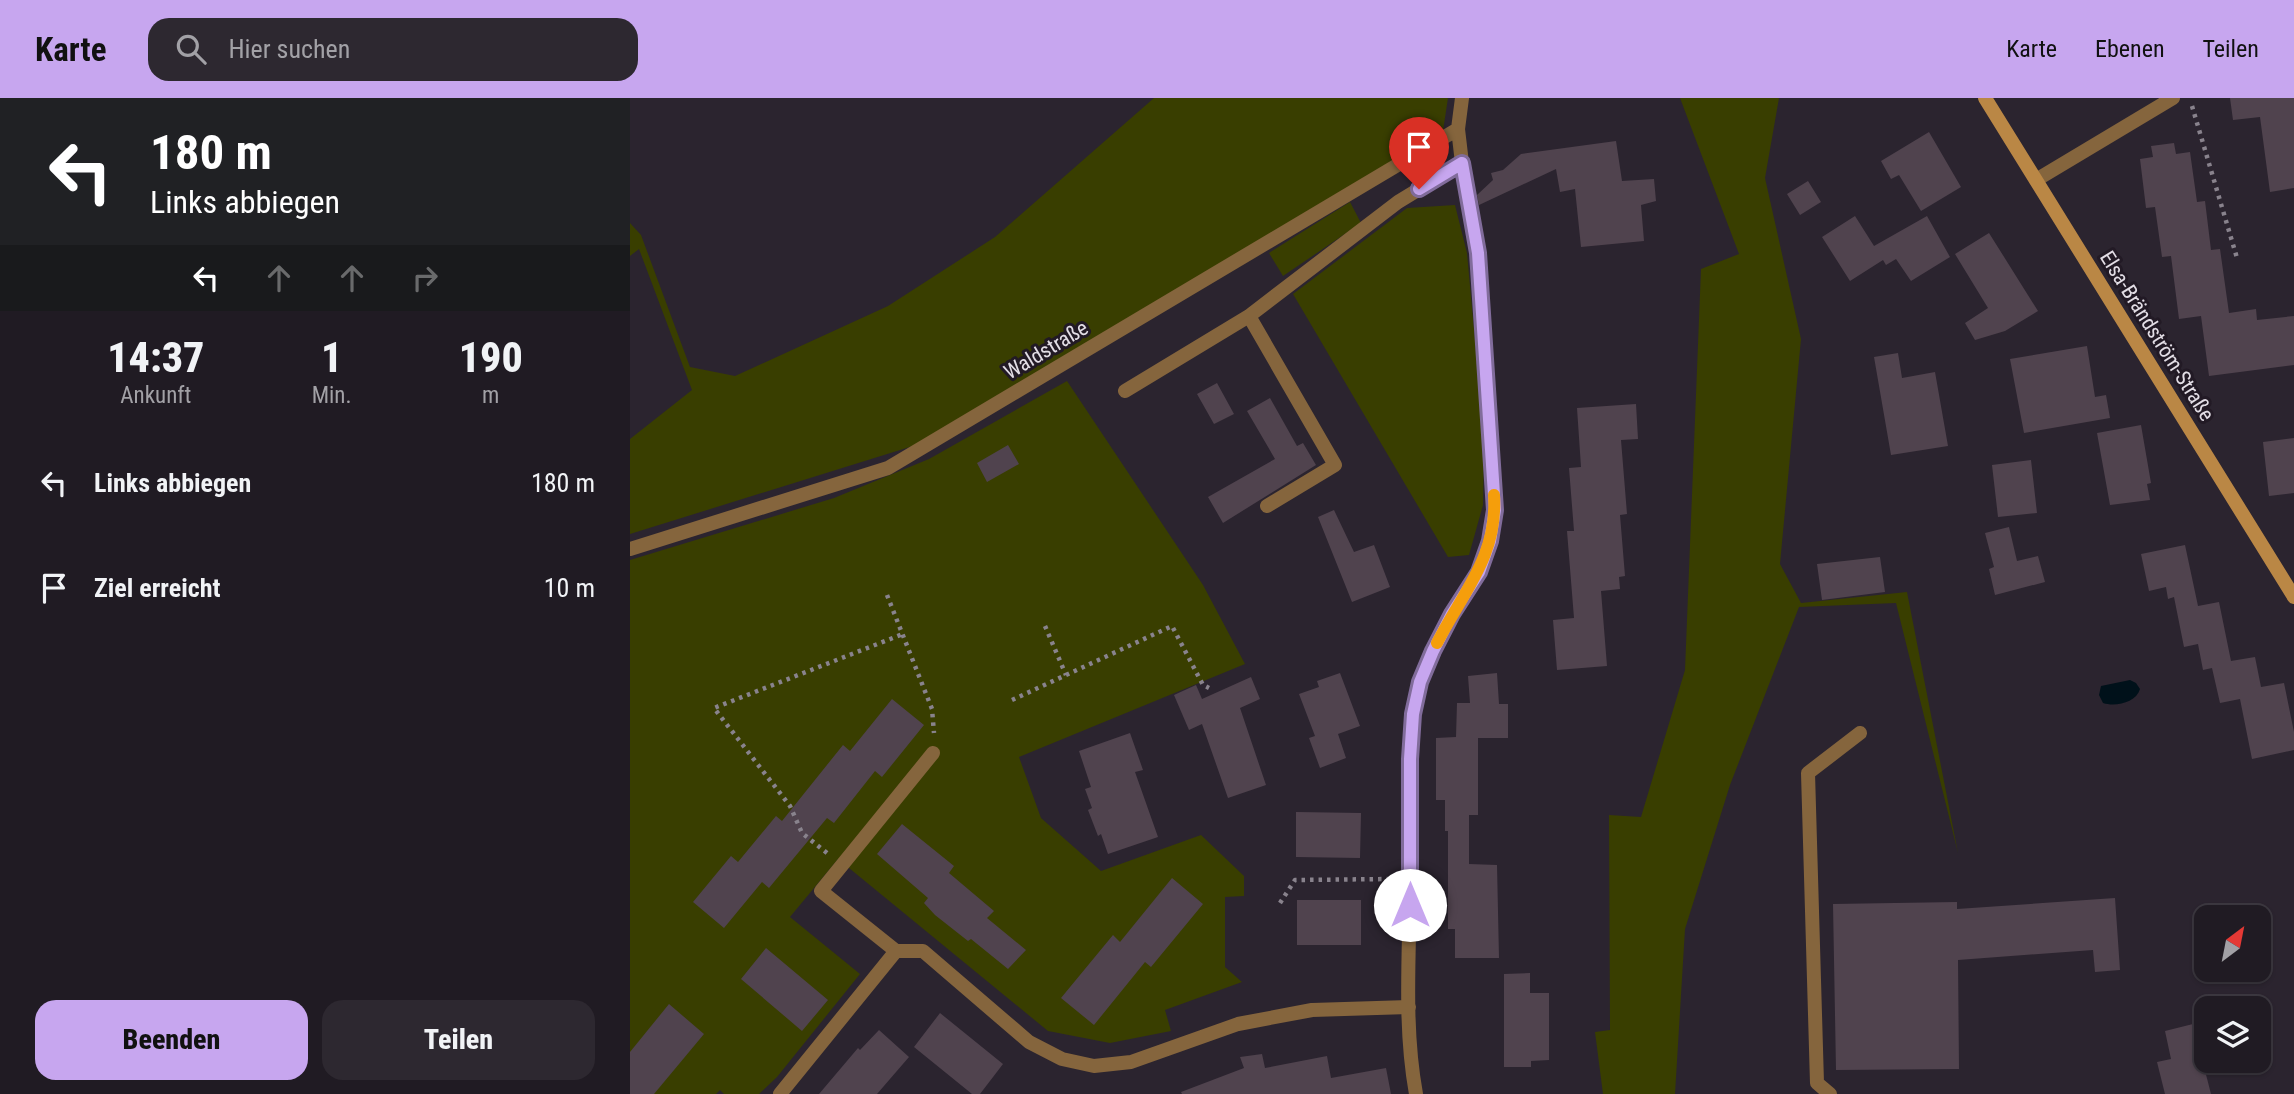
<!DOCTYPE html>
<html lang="de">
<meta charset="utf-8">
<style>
:root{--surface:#201b23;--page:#2d2830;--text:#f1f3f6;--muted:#a2a1a6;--line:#3d3941;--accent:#c7a6ef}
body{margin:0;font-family:"Roboto Condensed",sans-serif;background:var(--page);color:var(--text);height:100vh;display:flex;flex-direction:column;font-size:26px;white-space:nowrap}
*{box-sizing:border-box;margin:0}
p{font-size:23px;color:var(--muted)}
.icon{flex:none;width:38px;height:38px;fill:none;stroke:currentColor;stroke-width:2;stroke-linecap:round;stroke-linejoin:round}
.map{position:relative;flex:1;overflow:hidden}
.details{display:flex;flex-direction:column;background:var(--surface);width:630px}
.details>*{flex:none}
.top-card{background:#202124;color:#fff;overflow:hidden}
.needle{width:46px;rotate:32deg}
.fabs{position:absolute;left:1564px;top:807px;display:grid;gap:14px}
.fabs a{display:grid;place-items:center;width:77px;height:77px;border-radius:14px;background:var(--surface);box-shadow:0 2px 5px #0004,0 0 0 2px var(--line);font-size:35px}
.pin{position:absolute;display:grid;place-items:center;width:60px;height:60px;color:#fff;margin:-72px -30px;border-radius:50% 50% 50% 0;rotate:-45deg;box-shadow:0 0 7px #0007}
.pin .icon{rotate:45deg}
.me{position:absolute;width:77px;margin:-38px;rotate:0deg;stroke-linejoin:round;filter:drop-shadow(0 0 5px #0008)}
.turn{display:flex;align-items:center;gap:24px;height:147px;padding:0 35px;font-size:32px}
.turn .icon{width:91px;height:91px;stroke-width:2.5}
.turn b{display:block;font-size:49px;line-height:60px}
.lanes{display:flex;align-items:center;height:66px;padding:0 35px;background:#0003;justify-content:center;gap:35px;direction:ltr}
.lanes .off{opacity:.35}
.eta{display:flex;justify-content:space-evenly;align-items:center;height:119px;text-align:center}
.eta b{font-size:42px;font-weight:800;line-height:49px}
.primary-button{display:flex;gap:14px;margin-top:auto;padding:14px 35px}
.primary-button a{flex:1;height:80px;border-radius:21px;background:var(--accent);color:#111;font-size:28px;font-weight:800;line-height:80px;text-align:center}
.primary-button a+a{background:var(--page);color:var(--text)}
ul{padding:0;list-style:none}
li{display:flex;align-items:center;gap:21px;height:105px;padding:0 35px}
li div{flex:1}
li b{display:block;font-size:26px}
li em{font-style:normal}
header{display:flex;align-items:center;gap:42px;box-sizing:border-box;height:98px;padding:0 35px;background:var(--accent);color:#111}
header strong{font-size:33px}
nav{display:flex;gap:38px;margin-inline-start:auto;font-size:24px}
.search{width:490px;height:63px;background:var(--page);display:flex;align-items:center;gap:18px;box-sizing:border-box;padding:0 24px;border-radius:21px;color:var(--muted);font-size:26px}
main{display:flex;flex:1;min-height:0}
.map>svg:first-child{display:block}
.green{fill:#393e00}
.water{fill:#00111a}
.building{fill:#50434e}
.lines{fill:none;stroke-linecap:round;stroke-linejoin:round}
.path{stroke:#89838d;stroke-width:4.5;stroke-dasharray:3.5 5;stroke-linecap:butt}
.lane{stroke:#85653d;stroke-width:14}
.street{stroke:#85653d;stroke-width:14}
.secondary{stroke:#ba8745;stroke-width:14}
.route-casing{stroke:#816c9b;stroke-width:18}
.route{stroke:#c7a6ef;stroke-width:12}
.slow{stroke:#f59e0b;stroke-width:12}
.labels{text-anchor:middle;stroke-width:6;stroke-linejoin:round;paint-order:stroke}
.street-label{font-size:21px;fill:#e3dee6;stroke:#221a25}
</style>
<header>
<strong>Karte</strong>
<div class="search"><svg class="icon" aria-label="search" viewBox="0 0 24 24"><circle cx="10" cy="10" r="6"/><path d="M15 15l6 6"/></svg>Hier suchen</div>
<nav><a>Karte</a><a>Ebenen</a><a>Teilen</a></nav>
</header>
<main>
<section class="details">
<div class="top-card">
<div class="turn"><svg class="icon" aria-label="left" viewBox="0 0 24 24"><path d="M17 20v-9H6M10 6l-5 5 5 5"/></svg><div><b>180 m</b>Links abbiegen</div></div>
<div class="lanes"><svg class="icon" aria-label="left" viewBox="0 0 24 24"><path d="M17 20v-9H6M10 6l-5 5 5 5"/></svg><svg class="icon off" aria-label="ahead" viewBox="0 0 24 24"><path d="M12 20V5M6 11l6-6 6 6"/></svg><svg class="icon off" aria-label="ahead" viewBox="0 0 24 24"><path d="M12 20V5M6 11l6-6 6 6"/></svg><svg class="icon off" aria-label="right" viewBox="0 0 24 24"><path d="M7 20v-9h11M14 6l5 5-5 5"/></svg></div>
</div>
<div class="eta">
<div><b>14:37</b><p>Ankunft</p></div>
<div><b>1</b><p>Min.</p></div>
<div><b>190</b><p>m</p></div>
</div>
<ul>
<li><svg class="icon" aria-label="left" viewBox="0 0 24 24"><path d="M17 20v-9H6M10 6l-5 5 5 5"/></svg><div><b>Links abbiegen</b></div><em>180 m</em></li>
<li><svg class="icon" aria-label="arrive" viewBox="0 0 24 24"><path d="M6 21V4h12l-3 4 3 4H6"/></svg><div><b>Ziel erreicht</b></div><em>10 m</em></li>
</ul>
<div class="primary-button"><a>Beenden</a><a>Teilen</a></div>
</section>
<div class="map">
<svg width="1664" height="996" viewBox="0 0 1664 996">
<rect width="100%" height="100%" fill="#2b242f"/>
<path class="green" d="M 524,0 L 818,0 L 813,33 L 299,343 L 0,436 L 0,341 L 62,292 L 9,151 L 0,158 L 0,125 L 11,137 L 60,269 L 105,278 L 258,208 L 365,139 Z
M 1050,0 L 1149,0 L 1135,80 L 1171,241 L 1150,466 L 1171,505 L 1277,494 L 1328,755 L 1266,505 L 1169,509 L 1100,687 L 1055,831 L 1045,996 L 973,996 L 965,934 L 980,932 L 979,717 L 1011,719 L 1055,572 L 1071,171 L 1109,156 Z
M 720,104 L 731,125 L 653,178 L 639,155 Z
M 825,107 L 837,155 L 854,342 L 853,407 L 839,457 L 818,459 L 663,196 L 777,110 Z
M 437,283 L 573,487 L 615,566 L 389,659 L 411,720 L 471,773 L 571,737 L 614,778 L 614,798 L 595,799 L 595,869 L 612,884 L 535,912 L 541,933 L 480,945 L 418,933 L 208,761 L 160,819 L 230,876 L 147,979 L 129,996 L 94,996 L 90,992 L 86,996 L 0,996 L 0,462 L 204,400 L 299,361 Z"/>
<path class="water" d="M 1500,582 L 1506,585 L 1510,591 C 1506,605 1485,609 1473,605 L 1469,597 L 1471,588 Z"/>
<path class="building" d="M 1600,0 L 1664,0 L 1664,90 L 1640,94 L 1630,19 L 1603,22 Z
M 1299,34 L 1331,89 L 1291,113 L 1269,77 L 1261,81 L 1251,63 Z
M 986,43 L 992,83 L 1024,81 L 1026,103 L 1011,107 L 1014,143 L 951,149 L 945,91 L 930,94 L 926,71 L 849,107 L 847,97 L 863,82 L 861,75 L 873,72 L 891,56 Z
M 1544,45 L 1546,56 L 1560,54 L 1567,104 L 1575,103 L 1581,152 L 1590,151 L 1599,215 L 1626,211 L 1627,222 L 1664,218 L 1664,267 L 1579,278 L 1571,218 L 1549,221 L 1541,158 L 1532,159 L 1525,109 L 1516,110 L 1510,61 L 1523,59 L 1521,48 Z
M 1178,83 L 1191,104 L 1170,117 L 1157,96 Z
M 1225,118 L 1251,159 L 1244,148 L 1297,118 L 1320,159 L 1281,183 L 1266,161 L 1256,167 L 1253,162 L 1220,183 L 1192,139 Z
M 1359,135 L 1408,213 L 1375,233 L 1345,242 L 1335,225 L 1358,210 L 1325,156 Z
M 1457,248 L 1465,299 L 1476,297 L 1480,320 L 1394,335 L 1380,261 Z
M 1268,255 L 1272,280 L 1305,274 L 1318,348 L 1261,357 L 1244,259 Z
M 587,285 L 604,316 L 584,326 L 567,296 Z
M 640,300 L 667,348 L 673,345 L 686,367 L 593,425 L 578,399 L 645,361 L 617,313 Z
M 1006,306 L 1008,341 L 991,342 L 997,416 L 990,417 L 995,478 L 989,479 L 990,491 L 971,493 L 977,568 L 927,572 L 923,522 L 944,520 L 937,433 L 944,433 L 939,370 L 951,369 L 947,310 Z
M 1511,327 L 1521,385 L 1517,386 L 1520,402 L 1480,407 L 1467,335 Z
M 1664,340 L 1664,395 L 1639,398 L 1633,344 Z
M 378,347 L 389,366 L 357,384 L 347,365 Z
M 1401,362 L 1407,415 L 1368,419 L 1362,367 Z
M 704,412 L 724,454 L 744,447 L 760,489 L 722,504 L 688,419 Z
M 1379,429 L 1387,463 L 1408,458 L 1415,484 L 1365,497 L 1359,471 L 1364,469 L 1355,435 Z
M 1555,447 L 1568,508 L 1589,504 L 1601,563 L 1625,559 L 1631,589 L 1654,585 L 1664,634 L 1664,652 L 1622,661 L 1610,601 L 1590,605 L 1582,570 L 1573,572 L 1568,546 L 1554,549 L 1544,499 L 1538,501 L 1536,489 L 1519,493 L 1511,456 Z
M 1250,459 L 1255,494 L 1192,502 L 1187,466 Z
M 710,575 L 730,628 L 708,636 L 716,660 L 690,670 L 679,640 L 685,638 L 669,596 L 689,589 L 687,583 Z
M 867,575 L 869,606 L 878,606 L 878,640 L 848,640 L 848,717 L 839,717 L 839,766 L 867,767 L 869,860 L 825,860 L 825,831 L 818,831 L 818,733 L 815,733 L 815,702 L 806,702 L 806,640 L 826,639 L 827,605 L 840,605 L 838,578 Z
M 621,579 L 630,601 L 610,610 L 636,687 L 598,700 L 572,626 L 559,632 L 544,597 L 566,587 L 572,601 Z
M 262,601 L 294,627 L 252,679 L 245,673 L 204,725 L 197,720 L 139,790 L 132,784 L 94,830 L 63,804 L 101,758 L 108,764 L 146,718 L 152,723 L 213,647 L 220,653 Z
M 500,635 L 513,672 L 505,674 L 528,739 L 478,756 L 471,736 L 468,738 L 458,712 L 462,710 L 455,691 L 461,689 L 449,653 Z
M 666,714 L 731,715 L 730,760 L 666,759 Z
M 272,726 L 324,768 L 319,775 L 364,813 L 357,820 L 396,852 L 378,871 L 341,841 L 338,843 L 305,817 L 294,805 L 298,800 L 247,756 Z
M 542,780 L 573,806 L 521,869 L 515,864 L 464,927 L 431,900 L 483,837 L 490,844 Z
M 1485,800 L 1490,872 L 1465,874 L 1463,852 L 1328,862 L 1329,971 L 1206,972 L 1203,806 L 1327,804 L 1327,811 Z
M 667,802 L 731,802 L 731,847 L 667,847 Z
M 136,850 L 198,902 L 172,933 L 111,881 Z
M 900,875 L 900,895 L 919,895 L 919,962 L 901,963 L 901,969 L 874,969 L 874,876 Z
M 39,906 L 74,936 L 24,996 L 0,996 L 0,954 Z
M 310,915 L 373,966 L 350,996 L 342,996 L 284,949 Z
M 1563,926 L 1581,996 L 1535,996 L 1527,964 L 1541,961 L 1535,933 Z
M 249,932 L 279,959 L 247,996 L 189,996 L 228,950 L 230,952 Z
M 632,956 L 635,970 L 697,958 L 701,980 L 756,970 L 761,996 L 552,996 L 551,994 L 614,970 L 610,959 Z"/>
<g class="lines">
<path class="path" d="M 1562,8 L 1607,160
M 257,497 L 302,611 L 304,635
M 415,528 L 436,577
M 382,602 L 542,528 L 573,587 L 579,590
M 197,755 L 172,735 L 160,708 L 84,610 L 273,536
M 650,805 L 665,782 L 762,781"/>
<path class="lane" d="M 619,218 L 705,367 L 637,408
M 495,293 L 619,218 L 768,104 L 832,65
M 266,853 L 191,793 L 303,655
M 1200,996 L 1187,985 L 1178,675 L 1230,635"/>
<path class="street" d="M 1406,82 L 1543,0
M 0,451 L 258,370 L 828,31
M 150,996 L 266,853 L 293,853 L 399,944 L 432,961 L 464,968 L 501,964 L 608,926 L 682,912 L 779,909
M 786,996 C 773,925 780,850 780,778 C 780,717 773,646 789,587 C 796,562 810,536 823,514 C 831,501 842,488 849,474 C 858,454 861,433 865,412 L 848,155 L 832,65 L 828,31 L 832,0"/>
<path class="secondary" d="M 1355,0 L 1664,499"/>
</g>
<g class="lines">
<defs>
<path id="route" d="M 780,807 L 780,661 L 783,616 L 790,584 L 803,553 L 822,516 L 849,474 L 860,443 L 865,412 L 848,155 L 832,65 L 789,91"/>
</defs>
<use href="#route" class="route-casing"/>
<use href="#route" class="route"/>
<path class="slow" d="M 807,545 C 833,494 868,458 864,397"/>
</g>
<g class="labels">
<g class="street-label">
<text transform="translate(1527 238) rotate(58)" y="7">Elsa-Brändström-Straße</text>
<text transform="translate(416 252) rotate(-31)" y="7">Waldstraße</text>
</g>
</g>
</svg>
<div class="fabs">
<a><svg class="needle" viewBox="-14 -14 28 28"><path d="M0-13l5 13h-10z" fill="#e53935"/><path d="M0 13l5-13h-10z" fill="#a2a1a6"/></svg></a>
<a><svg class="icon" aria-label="layers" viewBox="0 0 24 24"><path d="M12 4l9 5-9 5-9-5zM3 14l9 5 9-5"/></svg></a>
</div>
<div class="pin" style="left:789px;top:91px;background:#d93025"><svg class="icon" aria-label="arrive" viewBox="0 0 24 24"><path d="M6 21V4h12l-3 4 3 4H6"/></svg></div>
<svg class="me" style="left:780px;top:807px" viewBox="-20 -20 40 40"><circle r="19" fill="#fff"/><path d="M0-13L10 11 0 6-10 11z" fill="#c7a6ef"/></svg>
</div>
</main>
